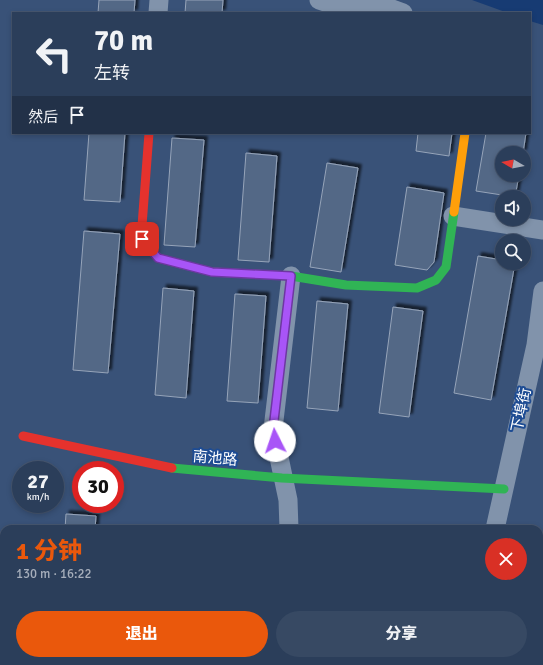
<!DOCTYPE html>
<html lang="zh">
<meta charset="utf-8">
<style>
:root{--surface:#2b3e5a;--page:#374963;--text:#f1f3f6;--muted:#a6aebb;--line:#475770;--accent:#ea580c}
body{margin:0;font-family:Signika,"Noto Sans SC",sans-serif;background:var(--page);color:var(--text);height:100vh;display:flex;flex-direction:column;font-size:15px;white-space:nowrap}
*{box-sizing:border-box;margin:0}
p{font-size:13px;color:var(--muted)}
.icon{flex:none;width:22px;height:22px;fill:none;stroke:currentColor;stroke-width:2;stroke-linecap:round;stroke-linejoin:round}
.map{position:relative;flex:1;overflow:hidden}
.drawer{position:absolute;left:0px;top:525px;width:543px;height:140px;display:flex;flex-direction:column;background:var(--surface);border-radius:12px 12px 0 0;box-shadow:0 2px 6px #0003,0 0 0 1px var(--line)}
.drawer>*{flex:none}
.banner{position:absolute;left:12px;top:12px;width:519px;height:122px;border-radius:0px;box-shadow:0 2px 6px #0003,0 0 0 1px var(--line);background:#2b3e5a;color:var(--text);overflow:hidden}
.needle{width:26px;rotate:280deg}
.buttons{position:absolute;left:495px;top:146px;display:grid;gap:8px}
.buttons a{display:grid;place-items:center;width:36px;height:36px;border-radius:50%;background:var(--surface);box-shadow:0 2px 6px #0003,0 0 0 1px var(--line);font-size:20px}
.speed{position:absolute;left:12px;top:461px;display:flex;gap:8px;font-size:20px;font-weight:700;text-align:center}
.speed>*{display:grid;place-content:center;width:52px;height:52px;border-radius:50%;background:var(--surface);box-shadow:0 2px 6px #0003,0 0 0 1px var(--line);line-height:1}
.speed small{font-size:10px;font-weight:400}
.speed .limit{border:6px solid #d22;background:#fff;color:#111}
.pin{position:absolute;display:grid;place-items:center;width:34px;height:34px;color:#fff;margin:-17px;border-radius:8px;box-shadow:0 2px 6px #0006}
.me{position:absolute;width:44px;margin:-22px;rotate:356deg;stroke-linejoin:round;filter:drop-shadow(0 0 3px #0008)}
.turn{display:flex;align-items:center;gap:14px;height:84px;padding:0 16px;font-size:18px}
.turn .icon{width:52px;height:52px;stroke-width:2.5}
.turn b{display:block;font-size:28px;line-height:34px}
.then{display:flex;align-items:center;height:38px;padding:0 16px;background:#0003;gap:8px;font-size:15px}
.round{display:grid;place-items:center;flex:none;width:42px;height:42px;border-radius:21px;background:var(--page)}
.overview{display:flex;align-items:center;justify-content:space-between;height:68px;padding:0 16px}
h1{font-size:24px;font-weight:800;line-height:30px;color:var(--accent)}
.primary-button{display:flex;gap:8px;margin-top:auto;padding:8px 16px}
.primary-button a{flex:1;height:46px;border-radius:24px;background:var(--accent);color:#fff;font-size:16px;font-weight:800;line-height:46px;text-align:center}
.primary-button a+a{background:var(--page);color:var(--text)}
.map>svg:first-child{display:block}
.water{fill:#173b73}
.building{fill:#536886;stroke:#96a4b9;filter:url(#shadow)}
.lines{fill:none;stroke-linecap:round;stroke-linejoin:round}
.street{stroke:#8193ab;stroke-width:19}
.fast{stroke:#30b455;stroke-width:9}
.slow{stroke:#ff9f0a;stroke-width:9}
.jam{stroke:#e5322d;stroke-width:9}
.route-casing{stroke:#6d37a1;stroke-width:10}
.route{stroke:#a855f7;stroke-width:7}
.labels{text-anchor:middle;stroke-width:4;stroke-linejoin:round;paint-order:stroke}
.street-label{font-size:15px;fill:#fff;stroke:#1e4c93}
</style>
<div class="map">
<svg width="543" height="665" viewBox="0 0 543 665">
<defs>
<filter id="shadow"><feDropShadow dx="3.5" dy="-3.5" stdDeviation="1" flood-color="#0009"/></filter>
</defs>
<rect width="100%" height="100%" fill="#395278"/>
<path class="water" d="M 472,0 L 543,0 L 543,25 L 530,21 L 530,13 L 508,13 Z
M 0,577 L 4,579 L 4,649 L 0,649 Z
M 54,661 L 119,661 L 127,665 L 65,665 Z"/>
<path class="building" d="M 99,0 L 135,0 L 134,13 L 98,13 Z
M 186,0 L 223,0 L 222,13 L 185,13 Z
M 89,133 L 125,133 L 120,202 L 84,200 Z
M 418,133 L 452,133 L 449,156 L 416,151 Z
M 486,133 L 526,133 L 523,153 L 502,153 L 502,175 L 519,175 L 515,197 L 476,191 Z
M 172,138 L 204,140 L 195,247 L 164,245 Z
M 246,153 L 277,156 L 269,262 L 238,260 Z
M 327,163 L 358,168 L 341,272 L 310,267 Z
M 407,187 L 444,193 L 434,262 L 427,270 L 395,265 Z
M 84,231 L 120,234 L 108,373 L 73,370 Z
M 478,256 L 502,260 L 502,263 L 515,263 L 491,400 L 454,393 Z
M 163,288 L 194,291 L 186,398 L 155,395 Z
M 235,294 L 266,296 L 258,403 L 227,401 Z
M 317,301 L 348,304 L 338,411 L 307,408 Z
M 393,307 L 423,311 L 409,417 L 379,413 Z
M 66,514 L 96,516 L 95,529 L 65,529 Z"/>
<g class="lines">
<path class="street" d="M 319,0 L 337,6 L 392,9 L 403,13
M 158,13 L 159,0
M 453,216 L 543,230
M 289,529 L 288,500 L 273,429 L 291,276
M 495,529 L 536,345 L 543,291
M 263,665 L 264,661
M 463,665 L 464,661"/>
<path class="fast" d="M 181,264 L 212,272 L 291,276 L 346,285 L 417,288 L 436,280 L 446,267 L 454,212
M 172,468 L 282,478 L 504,489"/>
<path class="slow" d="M 454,212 L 465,133"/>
<path class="jam" d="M 149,133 L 141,239 L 158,258 L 181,264
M 23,436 L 172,468"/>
</g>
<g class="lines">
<defs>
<path id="route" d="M 142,239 L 158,258 L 212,272 L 291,276 L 273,429 L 275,441"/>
</defs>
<use href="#route" class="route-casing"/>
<use href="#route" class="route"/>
</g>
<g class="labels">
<g class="street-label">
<text transform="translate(521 410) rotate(-78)" y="5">下埠街</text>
<text transform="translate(215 458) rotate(5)" y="5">南池路</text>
</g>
</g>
</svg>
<div class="buttons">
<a><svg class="needle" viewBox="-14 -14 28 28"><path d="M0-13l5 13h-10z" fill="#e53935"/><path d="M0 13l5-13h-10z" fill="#a6aebb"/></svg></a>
<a><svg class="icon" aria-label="sound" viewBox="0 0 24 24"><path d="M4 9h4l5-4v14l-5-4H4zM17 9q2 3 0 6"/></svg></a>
<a><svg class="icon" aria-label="search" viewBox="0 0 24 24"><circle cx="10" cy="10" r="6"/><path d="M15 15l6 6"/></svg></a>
</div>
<div class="speed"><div>27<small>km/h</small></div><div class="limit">30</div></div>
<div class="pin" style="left:142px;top:239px;background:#d93025"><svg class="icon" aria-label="arrive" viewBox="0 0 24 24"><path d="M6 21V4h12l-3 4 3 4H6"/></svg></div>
<svg class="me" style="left:275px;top:441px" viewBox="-20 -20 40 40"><circle r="19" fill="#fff"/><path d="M0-13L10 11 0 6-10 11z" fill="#a855f7"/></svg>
<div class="banner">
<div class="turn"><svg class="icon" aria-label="left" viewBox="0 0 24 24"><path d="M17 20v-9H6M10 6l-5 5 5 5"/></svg><div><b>70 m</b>左转</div></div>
<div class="then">然后<svg class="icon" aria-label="arrive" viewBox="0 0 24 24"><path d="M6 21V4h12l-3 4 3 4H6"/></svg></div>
</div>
<section class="drawer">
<div class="overview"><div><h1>1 分钟</h1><p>130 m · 16:22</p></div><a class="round" style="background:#d93025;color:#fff"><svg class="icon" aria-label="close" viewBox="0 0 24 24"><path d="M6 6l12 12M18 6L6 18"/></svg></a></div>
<div class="primary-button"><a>退出</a><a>分享</a></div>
</section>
</div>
